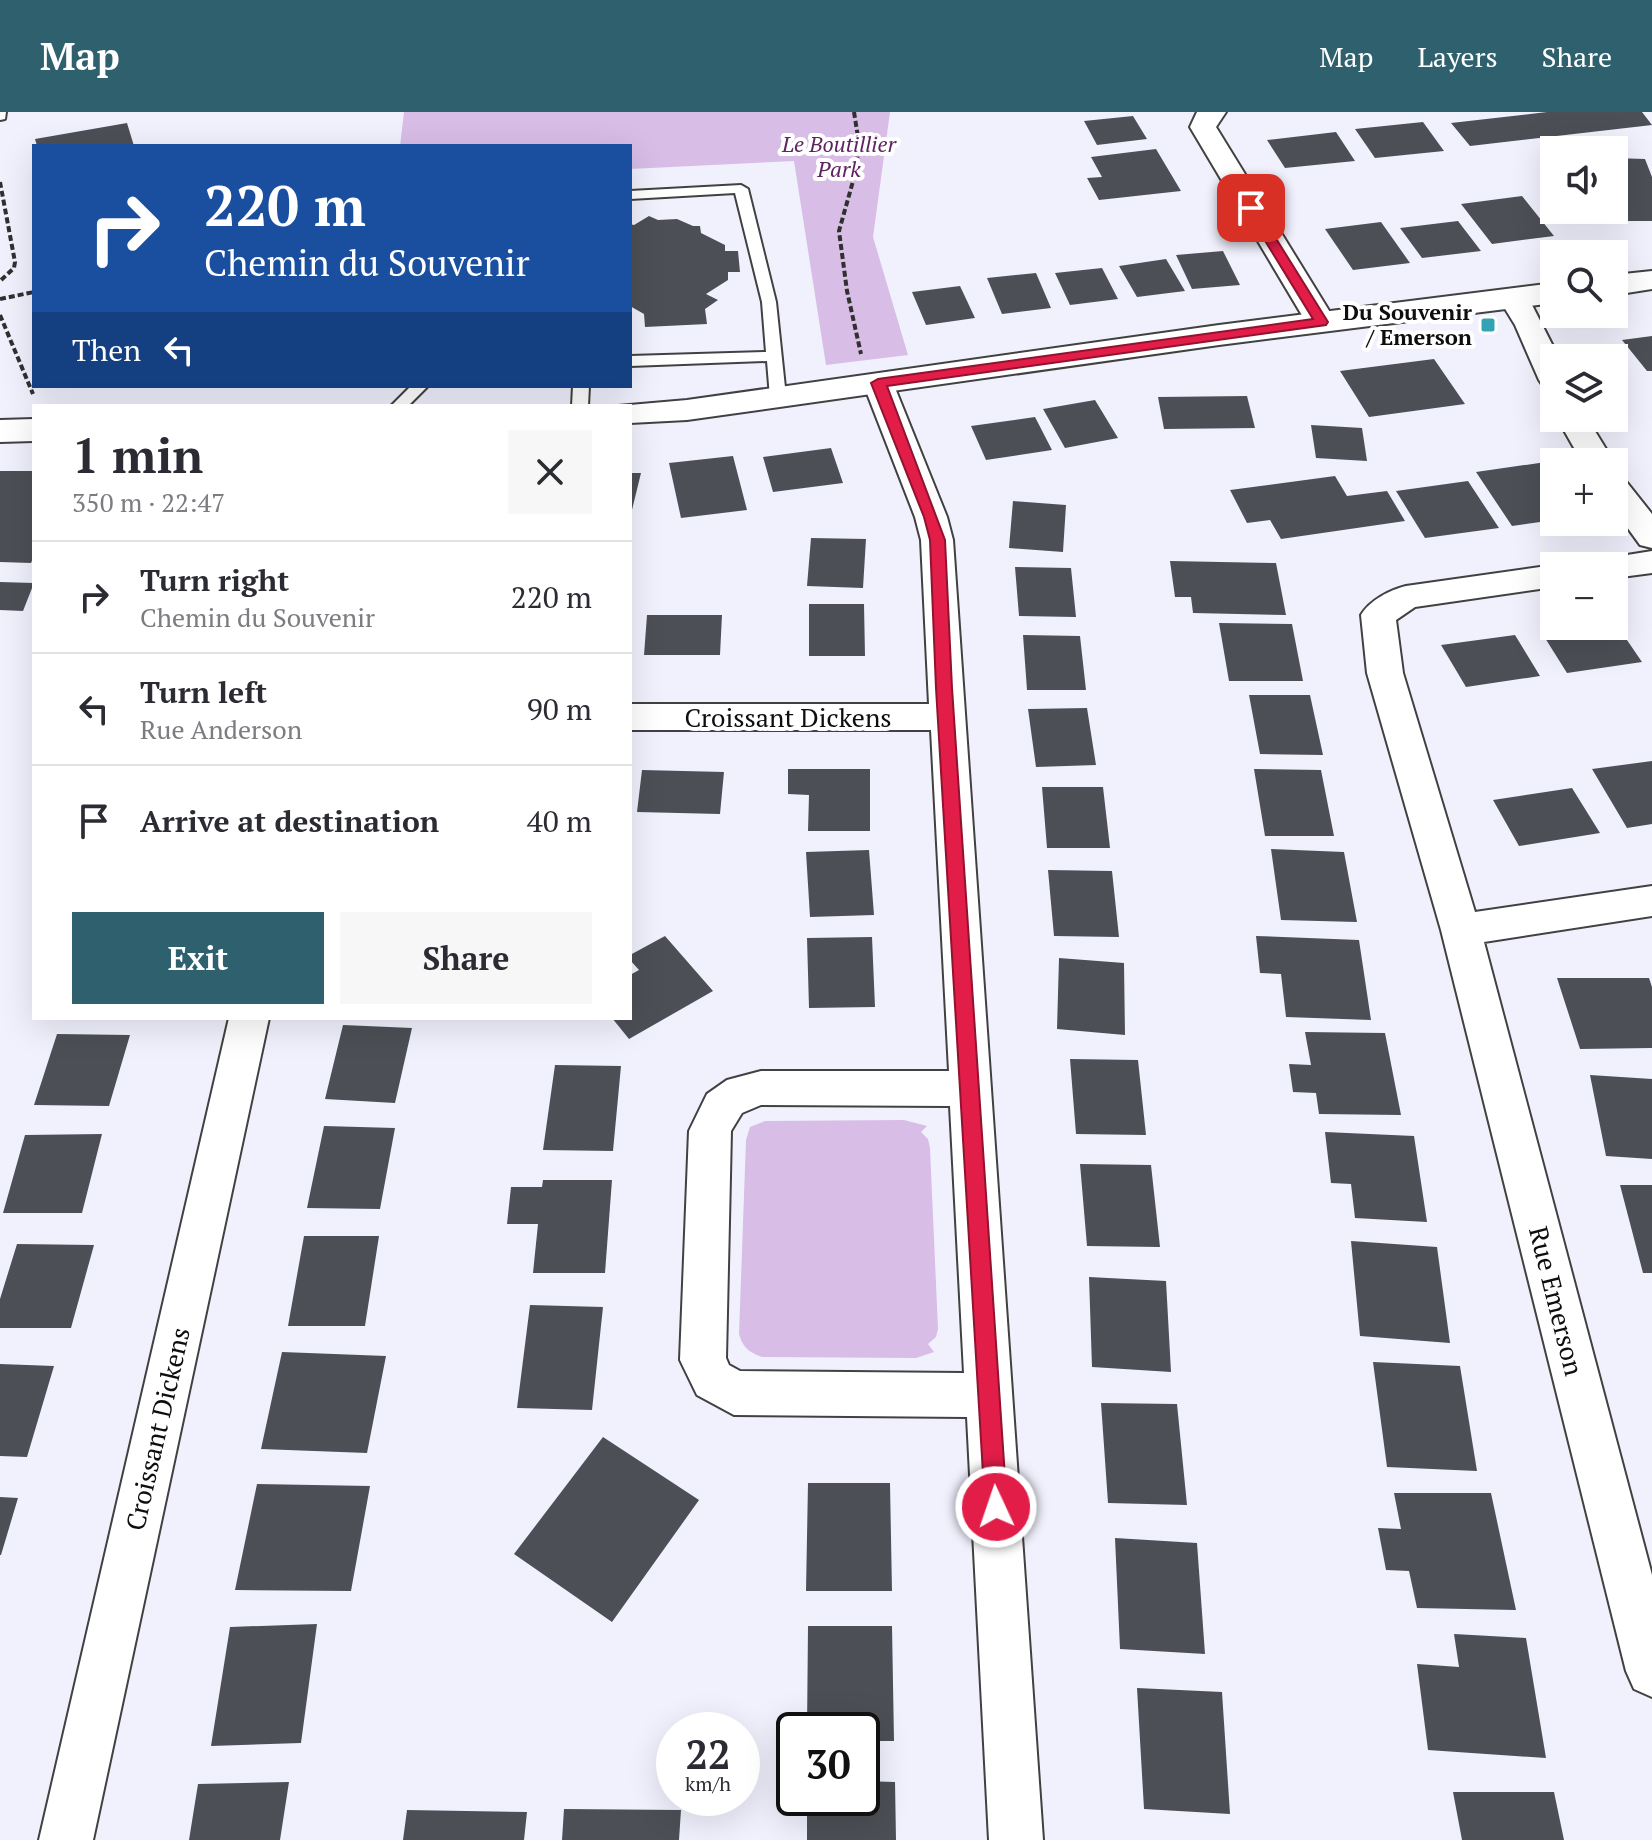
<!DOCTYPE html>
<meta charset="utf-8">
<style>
:root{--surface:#fff;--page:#f7f7f7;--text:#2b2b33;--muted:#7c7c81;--line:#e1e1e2;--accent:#2e616d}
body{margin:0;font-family:"PT Serif",serif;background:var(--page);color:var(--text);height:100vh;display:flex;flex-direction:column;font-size:30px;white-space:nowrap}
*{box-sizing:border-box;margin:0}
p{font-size:26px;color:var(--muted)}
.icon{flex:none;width:44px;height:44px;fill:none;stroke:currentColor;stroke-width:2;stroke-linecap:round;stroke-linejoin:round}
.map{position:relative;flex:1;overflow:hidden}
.details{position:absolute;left:32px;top:292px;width:600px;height:616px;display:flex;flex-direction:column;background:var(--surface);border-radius:0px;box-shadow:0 8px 32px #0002}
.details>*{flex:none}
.top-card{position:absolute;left:32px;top:32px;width:600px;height:244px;border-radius:0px;box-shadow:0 8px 32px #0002;background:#1a4fa0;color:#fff;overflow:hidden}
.controls{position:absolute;left:1540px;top:24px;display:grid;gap:16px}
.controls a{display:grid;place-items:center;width:88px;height:88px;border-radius:0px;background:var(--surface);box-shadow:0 8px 32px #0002;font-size:40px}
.speed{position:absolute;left:656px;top:1600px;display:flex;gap:16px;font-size:40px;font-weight:700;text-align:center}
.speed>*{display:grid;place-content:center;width:104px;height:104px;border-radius:50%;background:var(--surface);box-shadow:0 8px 32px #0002;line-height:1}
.speed small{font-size:20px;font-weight:400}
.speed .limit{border:4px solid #111;border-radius:12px;background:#fff;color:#111}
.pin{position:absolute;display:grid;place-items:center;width:68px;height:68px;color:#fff;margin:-34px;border-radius:16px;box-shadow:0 4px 12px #0006}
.me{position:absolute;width:88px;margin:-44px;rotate:357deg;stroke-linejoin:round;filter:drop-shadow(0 0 6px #0008)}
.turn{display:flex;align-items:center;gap:28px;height:168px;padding:0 40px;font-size:36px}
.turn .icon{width:104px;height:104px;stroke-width:2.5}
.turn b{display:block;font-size:56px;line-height:68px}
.then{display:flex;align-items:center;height:76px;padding:0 40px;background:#0003;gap:16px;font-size:30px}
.round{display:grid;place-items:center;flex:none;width:84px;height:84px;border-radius:0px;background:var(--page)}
.overview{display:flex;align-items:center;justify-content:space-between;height:136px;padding:0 40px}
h1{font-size:48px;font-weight:600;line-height:60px}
.cta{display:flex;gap:16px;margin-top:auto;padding:16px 40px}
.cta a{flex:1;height:92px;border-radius:0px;background:var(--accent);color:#fff;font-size:32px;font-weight:600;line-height:92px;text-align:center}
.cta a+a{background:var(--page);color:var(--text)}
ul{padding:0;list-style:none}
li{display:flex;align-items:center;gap:24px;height:112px;padding:0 40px;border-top:2px solid var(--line)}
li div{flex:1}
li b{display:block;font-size:30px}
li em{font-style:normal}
header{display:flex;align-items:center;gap:48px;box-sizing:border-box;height:112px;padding:0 40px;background:var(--accent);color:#fff}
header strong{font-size:38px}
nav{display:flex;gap:44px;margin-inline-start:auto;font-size:28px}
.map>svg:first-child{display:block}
.green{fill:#d8bde6}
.building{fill:#4c5056}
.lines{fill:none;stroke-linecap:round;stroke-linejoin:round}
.service-casing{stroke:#414141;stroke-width:4}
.minor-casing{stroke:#414141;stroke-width:4}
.tertiary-casing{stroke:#414141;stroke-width:4}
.path{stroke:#303030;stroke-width:4;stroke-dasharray:6 3;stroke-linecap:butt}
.service{fill:#fff;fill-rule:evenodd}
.minor{fill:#fff;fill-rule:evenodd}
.tertiary{fill:#fff;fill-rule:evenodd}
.route{fill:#e11d48;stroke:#92132f;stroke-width:2}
.poi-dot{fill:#31a3b4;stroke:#fff;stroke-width:3}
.labels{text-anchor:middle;stroke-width:8;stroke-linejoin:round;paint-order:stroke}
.far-park-label{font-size:22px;font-style:italic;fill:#602361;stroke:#fff}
.far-poi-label{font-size:22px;font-weight:bold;fill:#0e0e0e;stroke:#fff;text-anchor:end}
.street-label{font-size:26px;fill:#0e0e0e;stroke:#fff}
</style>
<header>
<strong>Map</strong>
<nav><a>Map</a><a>Layers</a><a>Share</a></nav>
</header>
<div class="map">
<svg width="1652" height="1728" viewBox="0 0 1652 1728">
<rect width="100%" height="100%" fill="#f1f1fe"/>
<path class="green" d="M 404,0 L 1014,0 L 890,0 L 873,125 L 908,243 L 826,253 L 794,49 L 630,57 L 630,34 L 400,34 Z
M 904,1008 L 927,1014 L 921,1020 L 928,1027 L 930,1036 L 938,1217 L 936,1225 L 928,1232 L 934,1240 L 916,1246 L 762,1245 C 749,1240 743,1236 739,1222 L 746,1028 L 750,1015 L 765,1009 Z"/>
<path class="building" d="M 1547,0 L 1642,0 L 1652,13 L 1470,34 L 1451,11 Z
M 1133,4 L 1147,27 L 1097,33 L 1084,9 Z
M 1423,10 L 1444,39 L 1375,46 L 1355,17 Z
M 127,11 L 134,34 L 37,34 L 35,27 Z
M 1336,20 L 1355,49 L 1285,56 L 1267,28 Z
M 1156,37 L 1181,79 L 1099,88 L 1087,66 L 1102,65 L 1091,45 Z
M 1614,46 L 1645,47 L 1652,65 L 1652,109 L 1626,109 L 1614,78 Z
M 1522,84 L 1554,124 L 1492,132 L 1461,92 Z
M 649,104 L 658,108 L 677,107 L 693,114 L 700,114 L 701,121 L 725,133 L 725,139 L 738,139 L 740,160 L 728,160 L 728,168 L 706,182 L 718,188 L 705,197 L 707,212 L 645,215 L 644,202 L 630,194 L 630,112 L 634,113 Z
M 1458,109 L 1481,139 L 1422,146 L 1400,116 Z
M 1381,110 L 1410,151 L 1353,158 L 1325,117 Z
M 1223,139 L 1240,173 L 1192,177 L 1176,143 Z
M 1166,147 L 1185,179 L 1137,185 L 1119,154 Z
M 1102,156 L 1118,187 L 1070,193 L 1055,161 Z
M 1036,161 L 1051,196 L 1002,202 L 987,166 Z
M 960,174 L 975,206 L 926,213 L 912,180 Z
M 1652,224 L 1652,259 L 1647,259 L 1622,228 Z
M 1434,247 L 1465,292 L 1369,305 L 1340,259 Z
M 1247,284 L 1255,316 L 1164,317 L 1158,285 Z
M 1095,288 L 1118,326 L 1065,336 L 1043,297 Z
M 1035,305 L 1052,338 L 986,348 L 971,314 Z
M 1311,313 L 1362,316 L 1367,349 L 1316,346 Z
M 831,336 L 843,371 L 773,380 L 763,345 Z
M 733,344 L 747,398 L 681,406 L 669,351 Z
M 1546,350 L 1554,362 L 1554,408 L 1512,414 L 1476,360 Z
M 0,359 L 34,359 L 34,444 L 31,451 L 0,450 Z
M 630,361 L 641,361 L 631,402 L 630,402 Z
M 1335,364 L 1347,384 L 1387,379 L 1405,409 L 1281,427 L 1270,408 L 1247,411 L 1230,378 Z
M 1468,369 L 1499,416 L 1425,426 L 1396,379 Z
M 1013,389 L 1066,393 L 1063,440 L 1009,436 Z
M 811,426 L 866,427 L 863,476 L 807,474 Z
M 1170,449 L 1276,451 L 1286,503 L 1193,501 L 1191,485 L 1175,485 Z
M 1015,455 L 1071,456 L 1076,505 L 1019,504 Z
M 0,470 L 34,471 L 23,499 L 0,498 Z
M 809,492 L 864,492 L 865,544 L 809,544 Z
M 647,503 L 722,503 L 720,543 L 644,543 Z
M 1614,509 L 1642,550 L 1567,561 L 1540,518 L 1569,514 L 1614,514 Z
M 1219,511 L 1292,512 L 1303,569 L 1229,569 Z
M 1023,523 L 1080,524 L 1086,578 L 1027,578 Z
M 1515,523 L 1540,564 L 1466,575 L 1441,533 Z
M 1249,583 L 1310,583 L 1323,643 L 1260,642 Z
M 1087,596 L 1096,653 L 1036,655 L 1028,597 Z
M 1652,649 L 1652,712 L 1627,716 L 1592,657 Z
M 788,657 L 870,657 L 870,719 L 808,719 L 809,683 L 788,682 Z
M 1254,657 L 1321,658 L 1334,724 L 1265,724 Z
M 642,658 L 724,660 L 720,702 L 637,700 Z
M 1042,675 L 1103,675 L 1110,736 L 1047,736 Z
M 1572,676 L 1600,721 L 1519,734 L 1493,688 Z
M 1271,737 L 1344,740 L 1357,810 L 1281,808 Z
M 869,738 L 874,803 L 810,805 L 806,740 Z
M 1048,758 L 1112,759 L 1119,825 L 1054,824 Z
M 665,824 L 713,879 L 629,927 L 612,906 L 630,906 L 630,863 L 639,858 L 630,848 L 630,843 Z
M 1256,824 L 1359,828 L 1371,908 L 1286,905 L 1281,862 L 1260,861 Z
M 872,825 L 875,895 L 809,896 L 807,826 Z
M 1059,846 L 1124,851 L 1125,923 L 1057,917 Z
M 1557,866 L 1649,866 L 1652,875 L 1652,936 L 1580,937 Z
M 343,913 L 412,916 L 395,991 L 325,987 Z
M 1305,920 L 1385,921 L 1401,1003 L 1319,1002 L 1316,981 L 1293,980 L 1289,952 L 1311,953 Z
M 57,922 L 130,923 L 109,994 L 34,993 Z
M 1070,947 L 1138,948 L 1146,1023 L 1076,1022 Z
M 555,953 L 621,954 L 613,1039 L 543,1038 Z
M 1590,963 L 1652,967 L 1652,1047 L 1606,1044 Z
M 324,1014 L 395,1016 L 380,1097 L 307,1096 Z
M 1325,1020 L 1414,1024 L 1427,1110 L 1355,1106 L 1351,1072 L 1331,1071 Z
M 102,1022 L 82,1101 L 3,1101 L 25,1023 Z
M 1080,1052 L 1151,1053 L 1160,1135 L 1087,1134 Z
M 543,1068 L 612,1068 L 605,1161 L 533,1161 L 538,1112 L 507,1112 L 511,1075 L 542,1075 Z
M 1620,1073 L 1652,1073 L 1652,1161 L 1643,1161 Z
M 304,1124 L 379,1124 L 365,1214 L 288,1214 Z
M 1351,1129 L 1437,1135 L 1450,1231 L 1360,1224 Z
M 17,1132 L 94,1133 L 71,1216 L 0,1216 L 0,1187 Z
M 1089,1165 L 1166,1169 L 1171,1260 L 1092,1255 Z
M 530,1193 L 603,1195 L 592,1298 L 517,1296 Z
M 282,1240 L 386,1244 L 367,1341 L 261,1337 Z
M 1373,1250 L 1460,1254 L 1477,1359 L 1387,1355 Z
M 0,1252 L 54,1254 L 27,1345 L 0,1344 Z
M 1101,1291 L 1177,1292 L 1187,1393 L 1108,1391 Z
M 603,1325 L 699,1388 L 612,1510 L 514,1442 Z
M 808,1371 L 890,1371 L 892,1479 L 806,1479 Z
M 257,1372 L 370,1374 L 351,1479 L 235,1478 Z
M 1394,1381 L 1491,1381 L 1516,1498 L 1417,1496 L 1409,1459 L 1386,1458 L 1378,1416 L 1401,1417 Z
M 0,1385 L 18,1386 L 1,1443 L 0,1443 Z
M 1115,1426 L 1197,1431 L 1205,1542 L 1120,1537 Z
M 317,1512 L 301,1631 L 211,1634 L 230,1515 Z
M 808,1514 L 892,1514 L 894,1629 L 862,1629 L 862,1618 L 807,1618 Z
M 1454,1522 L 1526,1526 L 1546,1646 L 1428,1638 L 1417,1552 L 1459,1555 Z
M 1137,1576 L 1222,1580 L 1230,1702 L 1144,1697 Z
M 862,1669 L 895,1670 L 896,1728 L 807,1728 L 807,1686 L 862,1686 Z
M 289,1670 L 280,1728 L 189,1728 L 198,1672 Z
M 1453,1680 L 1554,1680 L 1564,1728 L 1462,1728 Z
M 564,1697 L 681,1698 L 679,1728 L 562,1728 Z
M 407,1698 L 527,1700 L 524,1728 L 403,1728 Z"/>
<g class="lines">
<defs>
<path id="service" d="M 0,0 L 6,0 L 5,7 L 0,8 Z
M 741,73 L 748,77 L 776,190 L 786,285 L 778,290 L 770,285 L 767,249 L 630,254 L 630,244 L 766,240 L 762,190 L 735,81 L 630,87 L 630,79 Z
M 411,274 L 428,274 L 408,294 L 391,294 Z
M 573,274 L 589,274 L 588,294 L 572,294 Z"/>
<path id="minor" d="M 1197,0 L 1226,0 L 1216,15 L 1336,210 L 1331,216 L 1321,219 L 1311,216 L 1306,210 L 1190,15 Z
M 1514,178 L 1524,181 L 1529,187 L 1559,246 L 1554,246 L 1554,277 L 1543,274 L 1539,268 L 1515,213 L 1499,187 L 1504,181 Z
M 878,262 L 889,264 L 893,271 L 947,405 L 953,428 L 1043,1728 L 989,1728 L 967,1305 L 734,1303 L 697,1283 L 680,1248 L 689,1019 L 707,982 L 727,968 L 761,959 L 949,959 L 931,618 L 630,618 L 630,592 L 929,592 L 921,428 L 915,405 L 863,271 L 867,264 ZM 761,993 L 950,994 L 964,1261 L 740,1259 L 729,1253 L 726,1246 L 731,1019 L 742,1001 Z
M 1557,306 L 1587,306 L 1614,350 L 1582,350 Z
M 1614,365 L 1625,368 L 1652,402 L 1652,436 L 1640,433 L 1614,397 Z
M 1652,439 L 1652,461 L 1614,466 L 1614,454 L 1598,454 L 1602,447 Z
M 1554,453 L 1558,454 L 1554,454 L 1554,475 L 1415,495 L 1396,508 L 1403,561 L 1475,800 L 1652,774 L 1652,804 L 1484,830 L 1652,1463 L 1652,1585 L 1634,1577 L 1626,1559 L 1441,818 L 1367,561 L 1361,503 C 1370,488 1390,478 1406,474 Z
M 229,906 L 269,906 L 93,1728 L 39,1728 Z"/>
<path id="tertiary" d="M 1652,159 L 1652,177 L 1614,183 L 1614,163 Z
M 1554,171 L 1554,191 L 1219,233 L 687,308 L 630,311 L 630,294 L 618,294 L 687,288 L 1219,213 Z
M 34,307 L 34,329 L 0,330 L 0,308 Z"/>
</defs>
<use href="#service" class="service-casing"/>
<use href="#minor" class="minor-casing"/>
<use href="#tertiary" class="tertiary-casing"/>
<path class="path" d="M 854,0 L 858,25 L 857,55 L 839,119 L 847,179 L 861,242
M 0,70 L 15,150 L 14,156 L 0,169
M 0,187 L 34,180
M 0,203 L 33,282"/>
<use href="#service" class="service"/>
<use href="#minor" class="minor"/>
<use href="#tertiary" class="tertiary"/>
</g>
<path class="route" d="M 1251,92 L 1257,96 L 1328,210 L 1326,213 L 887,274 L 945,428 L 952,576 L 1007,1395 L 1004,1403 L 996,1406 L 988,1403 L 985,1395 L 936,576 L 930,428 L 924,405 L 871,271 L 878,267 L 1313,207 L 1245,96 Z"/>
<rect class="poi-dot" x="1480" y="205" width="16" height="16" rx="4"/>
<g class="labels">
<g class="far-park-label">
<text x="839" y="40">Le Boutillier<tspan x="839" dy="25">Park</tspan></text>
</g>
<g class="far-poi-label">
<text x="1472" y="208">Du Souvenir<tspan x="1472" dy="25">/ Emerson</tspan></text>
</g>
<g class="street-label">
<text x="788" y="615">Croissant Dickens</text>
<text transform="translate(1556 1189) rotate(76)" y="9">Rue Emerson</text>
<text transform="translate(158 1317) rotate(-77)" y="9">Croissant Dickens</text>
</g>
</g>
</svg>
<div class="controls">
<a><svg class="icon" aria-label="sound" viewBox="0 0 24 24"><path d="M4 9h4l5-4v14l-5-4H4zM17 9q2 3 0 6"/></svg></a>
<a><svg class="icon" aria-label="search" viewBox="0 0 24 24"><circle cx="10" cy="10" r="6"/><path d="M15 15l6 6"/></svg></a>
<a><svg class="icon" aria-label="layers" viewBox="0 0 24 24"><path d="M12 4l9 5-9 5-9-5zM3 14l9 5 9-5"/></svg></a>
<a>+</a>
<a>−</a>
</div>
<div class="speed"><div>22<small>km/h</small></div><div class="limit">30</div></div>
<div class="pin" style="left:1251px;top:96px;background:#d93025"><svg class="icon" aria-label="arrive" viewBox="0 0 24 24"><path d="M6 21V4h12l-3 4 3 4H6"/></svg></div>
<svg class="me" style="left:996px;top:1395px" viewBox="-20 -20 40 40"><circle r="17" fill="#e11d48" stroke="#fff" stroke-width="3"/><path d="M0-11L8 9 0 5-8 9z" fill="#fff"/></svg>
<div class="top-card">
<div class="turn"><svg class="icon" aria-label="right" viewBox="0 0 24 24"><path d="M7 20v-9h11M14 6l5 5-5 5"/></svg><div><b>220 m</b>Chemin du Souvenir</div></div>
<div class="then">Then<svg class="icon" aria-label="left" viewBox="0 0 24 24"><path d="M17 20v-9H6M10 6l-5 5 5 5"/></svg></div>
</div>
<section class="details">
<div class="overview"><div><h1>1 min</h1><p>350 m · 22:47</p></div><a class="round"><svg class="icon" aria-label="close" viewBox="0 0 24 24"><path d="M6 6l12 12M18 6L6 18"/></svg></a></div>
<ul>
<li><svg class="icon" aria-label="right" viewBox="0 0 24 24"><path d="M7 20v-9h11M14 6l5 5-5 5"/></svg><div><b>Turn right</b><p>Chemin du Souvenir</p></div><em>220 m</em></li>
<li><svg class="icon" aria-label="left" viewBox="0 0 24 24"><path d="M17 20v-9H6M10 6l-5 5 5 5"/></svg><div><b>Turn left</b><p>Rue Anderson</p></div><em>90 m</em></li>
<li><svg class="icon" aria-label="arrive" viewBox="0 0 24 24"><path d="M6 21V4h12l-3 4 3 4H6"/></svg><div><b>Arrive at destination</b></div><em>40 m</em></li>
</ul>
<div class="cta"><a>Exit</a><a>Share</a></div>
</section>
</div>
